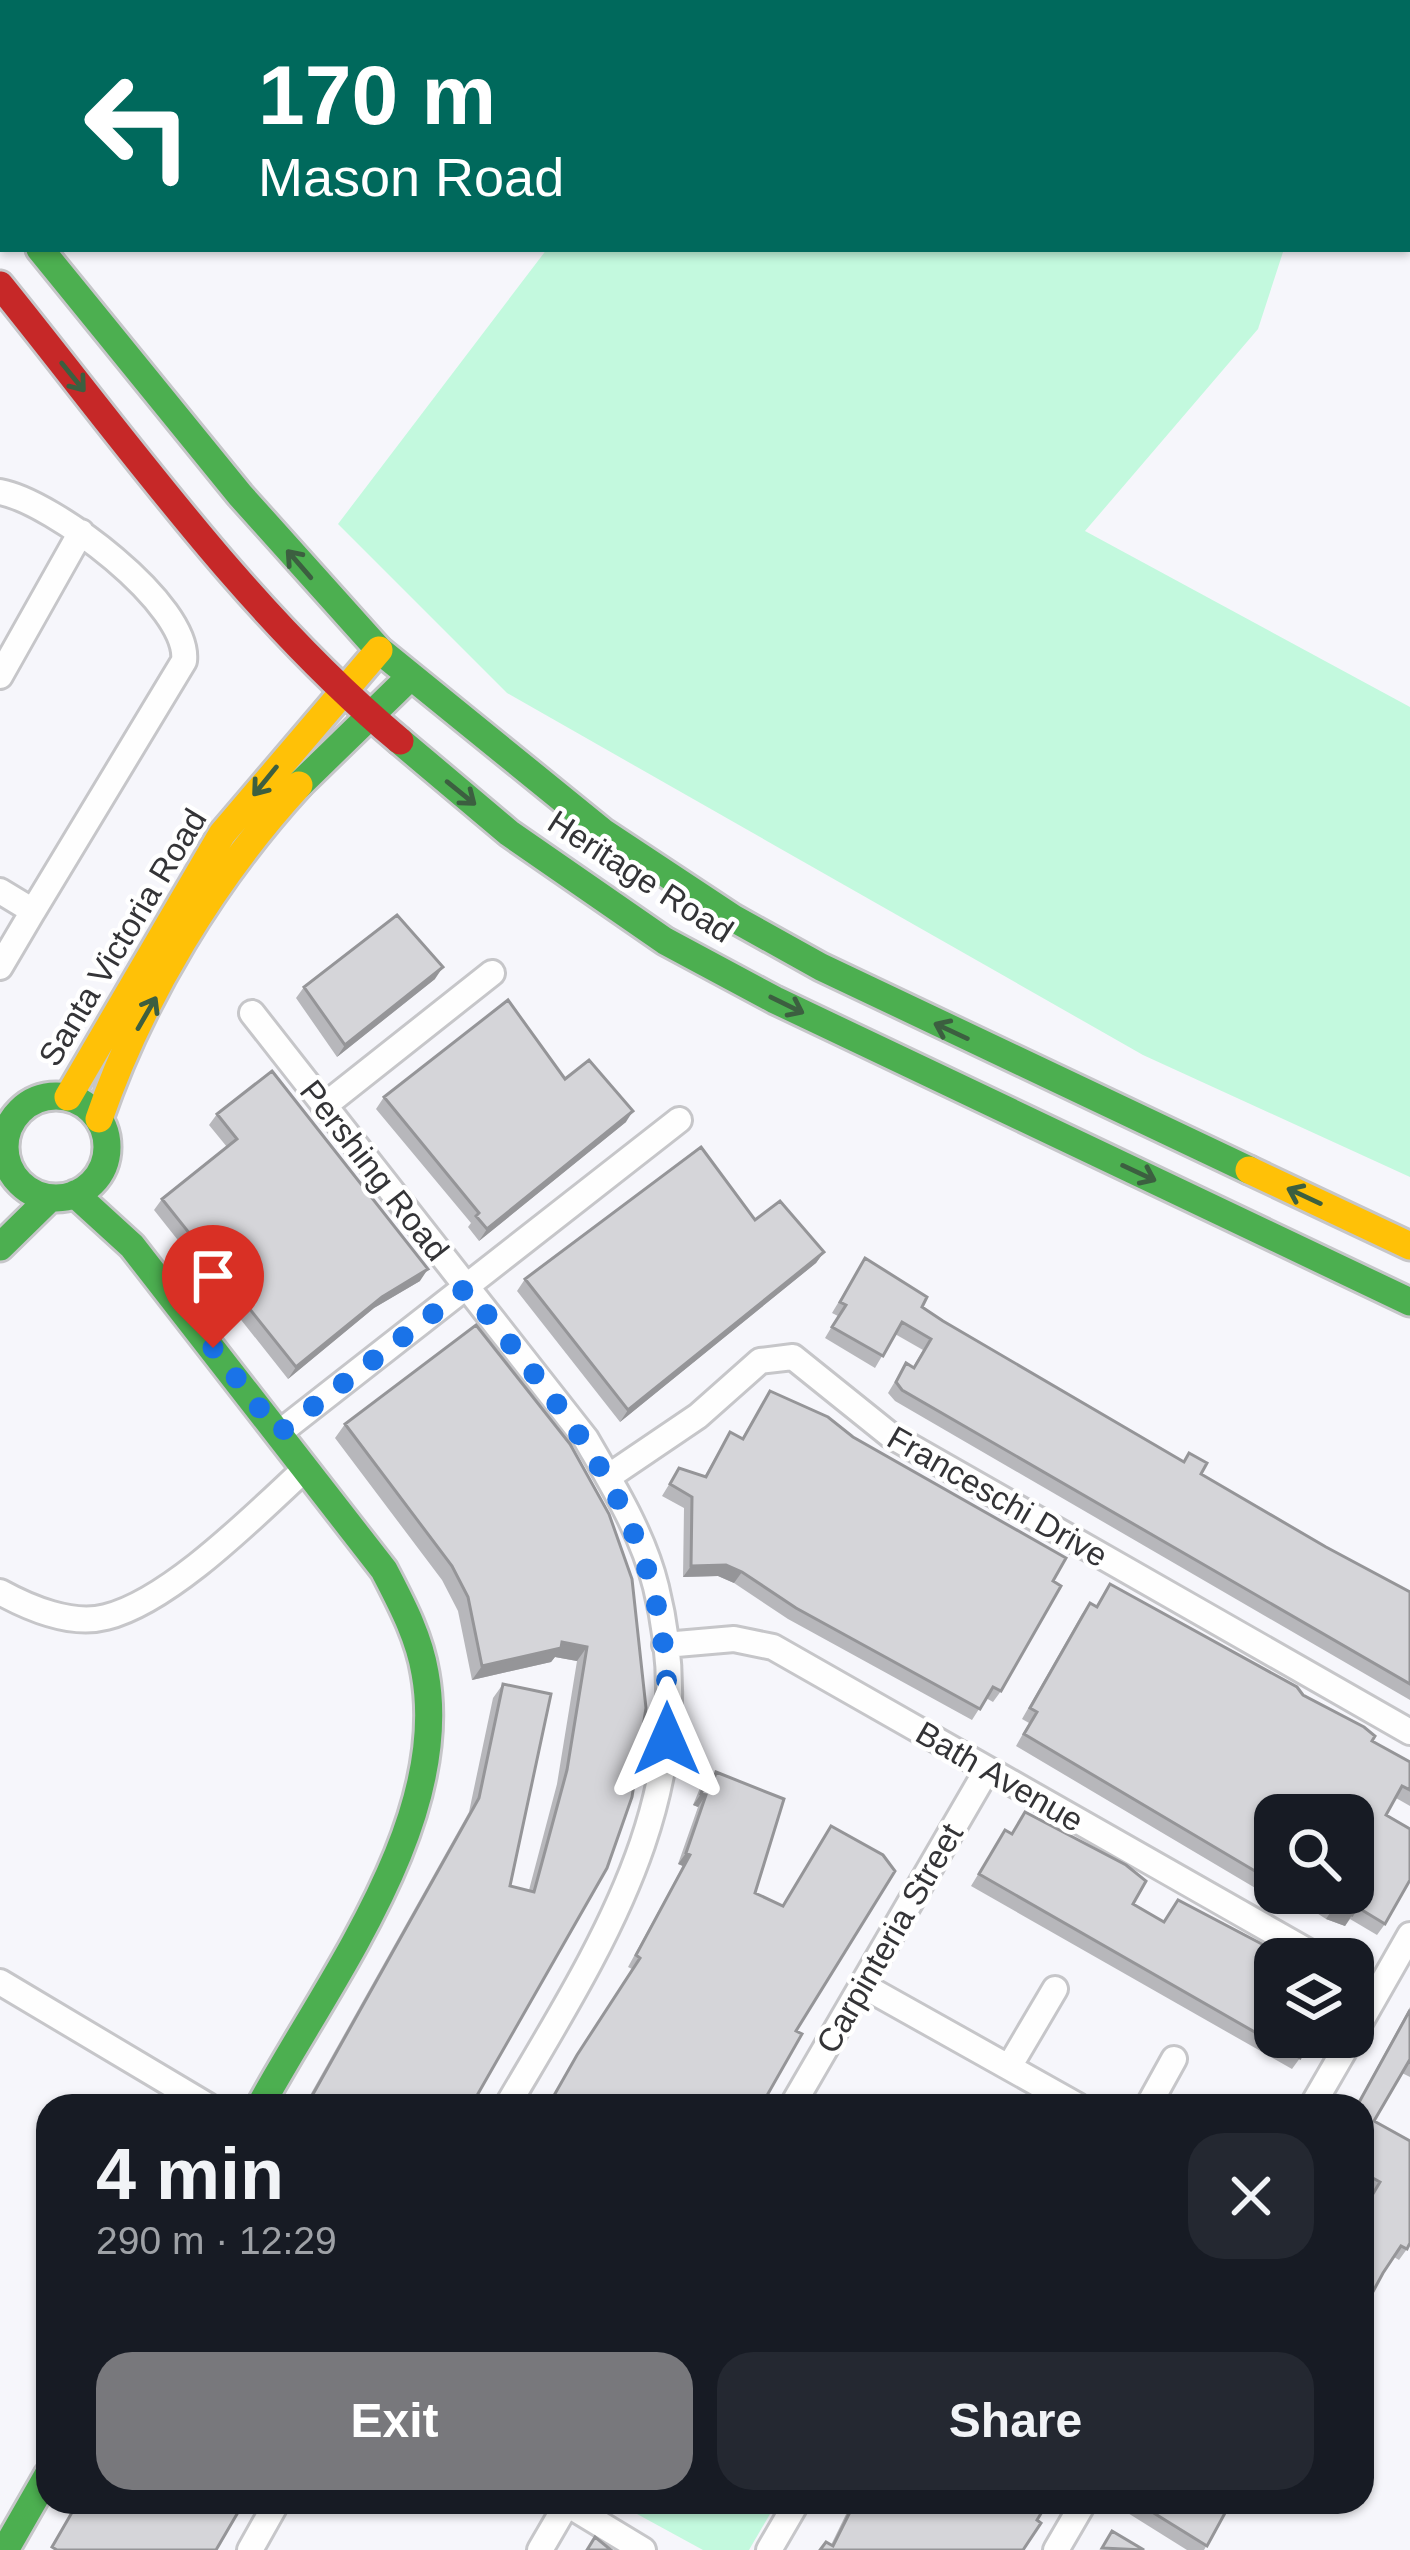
<!DOCTYPE html>
<meta charset="utf-8">
<style>
:root{--surface:#171b24;--page:#242831;--text:#f1f3f6;--muted:#9ea1a6;--accent:#78787c}
body{margin:0;font-family:Helvetica,sans-serif;background:var(--page);color:var(--text);height:100vh;display:flex;flex-direction:column;font-size:45px;white-space:nowrap}
*{box-sizing:border-box;margin:0}
p{font-size:39px;color:var(--muted)}
.icon{flex:none;width:66px;height:66px;fill:none;stroke:currentColor;stroke-width:2;stroke-linecap:round;stroke-linejoin:round}
.map{position:relative;flex:1;overflow:hidden}
.panel{position:absolute;left:36px;top:2094px;width:1338px;height:420px;display:flex;flex-direction:column;background:var(--surface);border-radius:36px;box-shadow:0 3px 9px #0004}
.panel>*{flex:none}
.hud{position:absolute;left:0px;top:0px;width:1410px;height:252px;box-shadow:0 3px 9px #0004;background:#00695c;color:#fff;overflow:hidden}
.controls{position:absolute;left:1254px;top:1794px;display:grid;gap:24px}
.controls a{display:grid;place-items:center;width:120px;height:120px;border-radius:24px;background:var(--surface);box-shadow:0 3px 9px #0004;font-size:60px}
.pin{position:absolute;display:grid;place-items:center;width:102px;height:102px;color:#fff;margin:-123px -51px;border-radius:50% 50% 50% 0;rotate:-45deg;box-shadow:0 0 12px #0007}
.pin .icon{rotate:45deg}
.me{position:absolute;width:132px;margin:-66px;rotate:0deg;stroke-linejoin:round;filter:drop-shadow(0 0 9px #0008)}
.turn{display:flex;align-items:center;gap:42px;height:252px;padding:0 60px;font-size:54px}
.turn .icon{width:156px;height:156px;stroke-width:2.5}
.turn b{display:block;font-size:84px;line-height:102px}
.round{display:grid;place-items:center;flex:none;width:126px;height:126px;border-radius:36px;background:var(--page)}
.head{display:flex;align-items:center;justify-content:space-between;height:204px;padding:0 60px}
h1{font-size:72px;font-weight:700;line-height:90px}
.button{display:flex;gap:24px;margin-top:auto;padding:24px 60px}
.button a{flex:1;height:138px;border-radius:36px;background:var(--accent);color:#fff;font-size:48px;font-weight:700;line-height:138px;text-align:center}
.button a+a{background:var(--page);color:var(--text)}
.map>svg:first-child{display:block}
.green{fill:#c3f9de}
.lines{fill:none;stroke-linecap:round;stroke-linejoin:round}
.street-casing{stroke:#c6c6c9;stroke-width:30}
.fast-casing{stroke:#c6c6c9;stroke-width:33}
.slow-casing{stroke:#c6c6c9;stroke-width:33}
.jam-casing{stroke:#c6c6c9;stroke-width:33}
.street{stroke:#fefefe;stroke-width:24}
.fast{stroke:#4caf50;stroke-width:27}
.slow{stroke:#ffc107;stroke-width:27}
.jam{stroke:#c62828;stroke-width:27}
.wall{fill:#b7b7bb}
.shaded-wall{fill:#959598}
.building{fill:#d5d5d9;stroke:#959598;stroke-width:3}
.oneway{stroke:#3c5f40}
.route{stroke:#1a73e8;stroke-width:21;stroke-dasharray:0 37.8}
.labels{text-anchor:middle;stroke-width:9;stroke-linejoin:round;paint-order:stroke}
.street-label{font-size:33px;fill:#343437;stroke:#fff}
</style>
<div class="map">
<svg width="1410" height="2550" viewBox="0 0 1410 2550">
<rect width="100%" height="100%" fill="#f6f6fb"/>
<path class="green" d="M 736,0 L 1365,0 L 733,3 Z
M 547,249 L 1284,249 L 1258,329 L 1085,531 L 1410,707 L 1410,1177 L 1143,1055 L 507,693 L 338,524 Z
M 615,2502 L 777,2502 L 749,2550 L 703,2550 Z"/>
<g class="lines">
<defs>
<path id="street" d="M 0,492 C 52,501 191,605 184,661 L 33,911 L 0,891
M 0,676 L 81,532
M 0,967 L 33,911
M 252,1013 L 586,1439 C 613,1486 643,1534 656,1587 C 706,1788 604,1941 507,2106
M 324,1106 L 492,973
M 279,1433 L 679,1120
M 608,1477 L 698,1416 L 760,1361 L 793,1357 L 890,1435 L 1410,1732
M 0,1592 C 29,1608 72,1626 106,1617 C 171,1601 257,1513 306,1468
M 665,1645 L 734,1639 L 773,1647 L 1321,1959
M 1353,1977 L 1378,1991
M 0,1982 L 208,2106
M 862,1985 L 1078,2106
M 1353,2035 L 1410,1935
M 1009,2067 L 1055,1989
M 792,2106 L 987,1770
M 1148,2106 L 1174,2059
M 1312,2106 L 1352,2037
M 567,2504 L 643,2550
M 250,2550 L 277,2502
M 540,2550 L 568,2502
M 769,2550 L 797,2502
M 1056,2550 L 1084,2502"/>
<path id="fast" d="M 0,200 L 3,204
M 40,249 L 240,495 L 379,650 L 603,832 L 733,918 L 821,967 L 1249,1170
M 400,741 L 509,833 L 665,941 L 775,1000 L 1410,1302
M 299,785 L 410,677
M5 1147a51 51 0 1 1 102 0a51 51 0 1 1-102 0Z
M 75,1194 L 132,1246 L 384,1570 C 401,1603 419,1636 425,1673 C 452,1822 328,1981 260,2106
M 0,1247 L 50,1198
M 5,2550 L 48,2475"/>
<path id="slow" d="M 68,1097 L 222,834 L 379,650
M 99,1119 C 140,999 213,879 299,785
M 1249,1170 L 1410,1246"/>
<path id="jam" d="M 0,285 C 126,441 246,612 400,741"/>
</defs>
<use href="#street" class="street-casing"/>
<use href="#fast" class="fast-casing"/>
<use href="#slow" class="slow-casing"/>
<use href="#jam" class="jam-casing"/>
<use href="#street" class="street"/>
<use href="#fast" class="fast"/>
<use href="#slow" class="slow"/>
<use href="#jam" class="jam"/>
</g>
<path class="wall" d="M 435,979 L 337,1057 L 296,998 L 304,987 Z
M 565,1079 L 626,1122 L 479,1241 L 468,1227 L 471,1223 L 376,1109 L 384,1097 Z
M 217,1114 L 420,1281 L 374,1308 L 288,1379 L 154,1210 L 162,1199 L 227,1147 L 209,1125 Z
M 824,1252 L 816,1263 L 620,1422 L 517,1291 L 525,1279 Z
M 865,1258 L 922,1307 L 943,1321 L 1183,1462 L 1189,1453 L 1201,1474 L 1326,1547 L 1410,1592 L 1410,1700 L 895,1401 L 888,1393 L 906,1363 L 913,1367 L 923,1350 L 895,1334 L 875,1368 L 825,1338 L 838,1316 L 832,1313 Z
M 770,1391 L 853,1437 L 1053,1581 L 1001,1691 L 993,1702 L 986,1698 L 972,1720 L 788,1619 L 734,1583 L 718,1576 L 683,1577 L 684,1508 L 662,1496 L 679,1468 L 704,1477 L 730,1432 L 742,1438 Z
M 345,1424 L 632,1579 L 471,2106 L 304,2106 L 469,1812 L 493,1698 L 503,1684 L 510,1886 L 529,1890 L 557,1784 L 577,1661 L 555,1657 L 551,1662 L 472,1680 L 458,1611 L 442,1580 L 335,1438 Z
M 1110,1584 L 1303,1695 L 1372,1741 L 1410,1762 L 1410,1806 L 1396,1798 L 1386,1815 L 1385,1924 L 1377,1935 L 1350,1919 L 1345,1926 L 1326,1919 L 1286,1893 L 1353,1893 L 1353,1815 L 1275,1893 L 1284,1893 L 1281,1897 L 1257,1889 L 1016,1746 L 1029,1723 L 1022,1719 L 1082,1614 L 1090,1603 L 1096,1606 Z
M 716,1772 L 755,1893 L 782,1906 L 831,1826 L 796,2031 L 761,2106 L 547,2106 L 570,2066 L 632,1969 L 628,1967 L 683,1866 L 678,1864 L 698,1807 L 693,1805 L 700,1788 L 708,1777 L 712,1778 Z
M 1025,1812 L 1133,1904 L 1163,1922 L 1178,1900 L 1275,1959 L 1300,2058 L 1292,2069 L 971,1886 L 1005,1830 L 1011,1834 Z
M 1410,2007 L 1410,2077 L 1402,2073 L 1374,2121 L 1407,2249 L 1399,2260 L 1394,2257 L 1383,2273 L 1362,2211 L 1372,2194 L 1362,2188 L 1362,2106 L 1356,2106 Z
M 852,2502 L 1048,2502 L 1037,2520 L 1041,2523 L 831,2545 Z
M 1129,2502 L 1231,2502 L 1204,2550 L 1187,2550 L 1123,2510 Z"/>
<path class="shaded-wall" d="M 443,967 L 435,979 L 337,1057 L 345,1045 Z
M 633,1111 L 626,1122 L 479,1241 L 487,1229 Z
M 824,1252 L 816,1263 L 620,1422 L 628,1410 Z
M 428,1269 L 420,1281 L 374,1308 L 288,1379 L 296,1367 L 382,1297 Z
M 726,1565 L 742,1572 L 734,1583 L 718,1576 L 683,1577 L 691,1566 Z
M 562,1642 L 587,1647 L 577,1661 L 555,1657 L 551,1662 L 472,1680 L 482,1666 Z
M 701,1794 L 706,1795 L 698,1807 L 693,1805 Z
M 686,1853 L 690,1855 L 683,1866 L 678,1864 Z
M 1265,1877 L 1275,1881 L 1275,1893 L 1284,1893 L 1281,1897 L 1257,1889 Z
M 1334,1907 L 1352,1915 L 1345,1926 L 1326,1919 Z"/>
<path class="building" d="M 397,915 L 443,967 L 345,1045 L 304,987 Z
M 508,1000 L 565,1079 L 589,1060 L 633,1111 L 487,1229 L 476,1216 L 479,1213 L 384,1097 Z
M 272,1071 L 428,1269 L 382,1297 L 296,1367 L 162,1199 L 237,1139 L 217,1114 Z
M 701,1147 L 755,1220 L 780,1201 L 824,1252 L 628,1410 L 525,1279 Z
M 865,1258 L 927,1297 L 922,1307 L 943,1321 L 1184,1462 L 1189,1453 L 1207,1463 L 1201,1474 L 1326,1547 L 1410,1592 L 1410,1684 L 902,1390 L 896,1382 L 906,1363 L 914,1368 L 931,1339 L 902,1322 L 883,1356 L 832,1327 L 846,1305 L 840,1302 Z
M 476,1325 L 570,1444 L 609,1514 L 632,1579 L 646,1708 L 632,1797 L 607,1868 L 471,2106 L 329,2106 L 312,2096 L 479,1798 L 503,1684 L 551,1694 L 510,1886 L 534,1892 L 567,1770 L 587,1647 L 562,1642 L 561,1648 L 482,1666 L 468,1597 L 452,1566 L 345,1424 Z
M 770,1391 L 828,1417 L 853,1437 L 1066,1558 L 1053,1581 L 1061,1586 L 1001,1691 L 993,1687 L 980,1709 L 796,1608 L 742,1572 L 726,1565 L 691,1566 L 692,1497 L 670,1484 L 679,1468 L 706,1477 L 730,1432 L 743,1439 Z
M 1110,1584 L 1297,1687 L 1303,1695 L 1364,1727 L 1375,1736 L 1372,1741 L 1410,1762 L 1410,1790 L 1402,1786 L 1386,1815 L 1410,1829 L 1410,1880 L 1385,1924 L 1357,1907 L 1352,1915 L 1334,1907 L 1311,1893 L 1353,1893 L 1353,1815 L 1275,1815 L 1275,1881 L 1265,1877 L 1024,1734 L 1037,1712 L 1030,1708 L 1090,1603 L 1097,1607 Z
M 716,1772 L 784,1799 L 755,1893 L 783,1906 L 831,1826 L 883,1855 L 895,1871 L 796,2031 L 802,2034 L 761,2106 L 548,2106 L 577,2055 L 640,1958 L 636,1955 L 690,1855 L 686,1853 L 706,1795 L 701,1794 L 708,1777 L 714,1779 Z
M 1025,1812 L 1126,1865 L 1146,1881 L 1133,1904 L 1164,1922 L 1178,1900 L 1279,1953 L 1286,1959 L 1275,1959 L 1275,2037 L 1312,2037 L 1300,2058 L 979,1874 L 1005,1830 L 1012,1834 Z
M 1410,2010 L 1410,2062 L 1409,2061 L 1374,2121 L 1410,2141 L 1410,2243 L 1407,2249 L 1401,2246 L 1383,2273 L 1362,2312 L 1362,2212 L 1380,2182 L 1362,2172 L 1362,2106 L 1357,2106 Z
M 78,2502 L 244,2502 L 216,2550 L 57,2550 L 52,2547 Z
M 855,2502 L 1048,2502 L 1037,2520 L 1041,2523 L 1023,2550 L 820,2550 L 826,2542 L 833,2546 Z
M 1136,2502 L 1231,2502 L 1207,2546 Z
M 1112,2531 L 1144,2550 L 1102,2548 Z
M 595,2537 L 611,2550 L 587,2550 Z"/>
<defs><path id="oneway-shaft" d="M-6 0H5M1.5-3L5.5 0L1.5 3" fill="none" stroke-width="1.6" stroke-linecap="round" stroke-linejoin="round" transform="scale(3)"/></defs>
<g class="oneway">
<use href="#oneway-shaft" transform="translate(73 377) rotate(51)"/>
<use href="#oneway-shaft" transform="translate(299 564) rotate(-131)"/>
<use href="#oneway-shaft" transform="translate(265 781) rotate(129)"/>
<use href="#oneway-shaft" transform="translate(461 793) rotate(39)"/>
<use href="#oneway-shaft" transform="translate(787 1005) rotate(26)"/>
<use href="#oneway-shaft" transform="translate(147 1013) rotate(-60)"/>
<use href="#oneway-shaft" transform="translate(951 1031) rotate(-155)"/>
<use href="#oneway-shaft" transform="translate(1139 1173) rotate(25)"/>
<use href="#oneway-shaft" transform="translate(1304 1196) rotate(-155)"/>
</g>
<g class="lines">
<path class="route" d="M 213,1348 L 279,1433 L 466,1288 C 586,1440 675,1533 667,1739"/>
</g>
<g class="labels">
<g class="street-label">
<text transform="translate(641 876) rotate(33)" y="12">Heritage Road</text>
<text transform="translate(122 937) rotate(-59)" y="12">Santa Victoria Road</text>
<text transform="translate(375 1170) rotate(52)" y="12">Pershing Road</text>
<text transform="translate(998 1496) rotate(30)" y="12">Franceschi Drive</text>
<text transform="translate(1000 1776) rotate(30)" y="12">Bath Avenue</text>
<text transform="translate(889 1938) rotate(-60)" y="12">Carpinteria Street</text>
</g>
</g>
</svg>
<div class="controls">
<a><svg class="icon" aria-label="search" viewBox="0 0 24 24"><circle cx="10" cy="10" r="6"/><path d="M15 15l6 6"/></svg></a>
<a><svg class="icon" aria-label="layers" viewBox="0 0 24 24"><path d="M12 4l9 5-9 5-9-5zM3 14l9 5 9-5"/></svg></a>
</div>
<div class="pin" style="left:213px;top:1348px;background:#d93025"><svg class="icon" aria-label="arrive" viewBox="0 0 24 24"><path d="M6 21V4h12l-3 4 3 4H6"/></svg></div>
<svg class="me" style="left:667px;top:1739px" viewBox="-20 -20 40 40"><path d="M0-17L14 15 0 8-14 15z" fill="#1a73e8" stroke="#fff" stroke-width="4"/></svg>
<div class="hud">
<div class="turn"><svg class="icon" aria-label="left" viewBox="0 0 24 24"><path d="M17 20v-9H6M10 6l-5 5 5 5"/></svg><div><b>170 m</b>Mason Road</div></div>
</div>
<section class="panel">
<div class="head"><div><h1>4 min</h1><p>290 m · 12:29</p></div><a class="round"><svg class="icon" aria-label="close" viewBox="0 0 24 24"><path d="M6 6l12 12M18 6L6 18"/></svg></a></div>
<div class="button"><a>Exit</a><a>Share</a></div>
</section>
</div>
